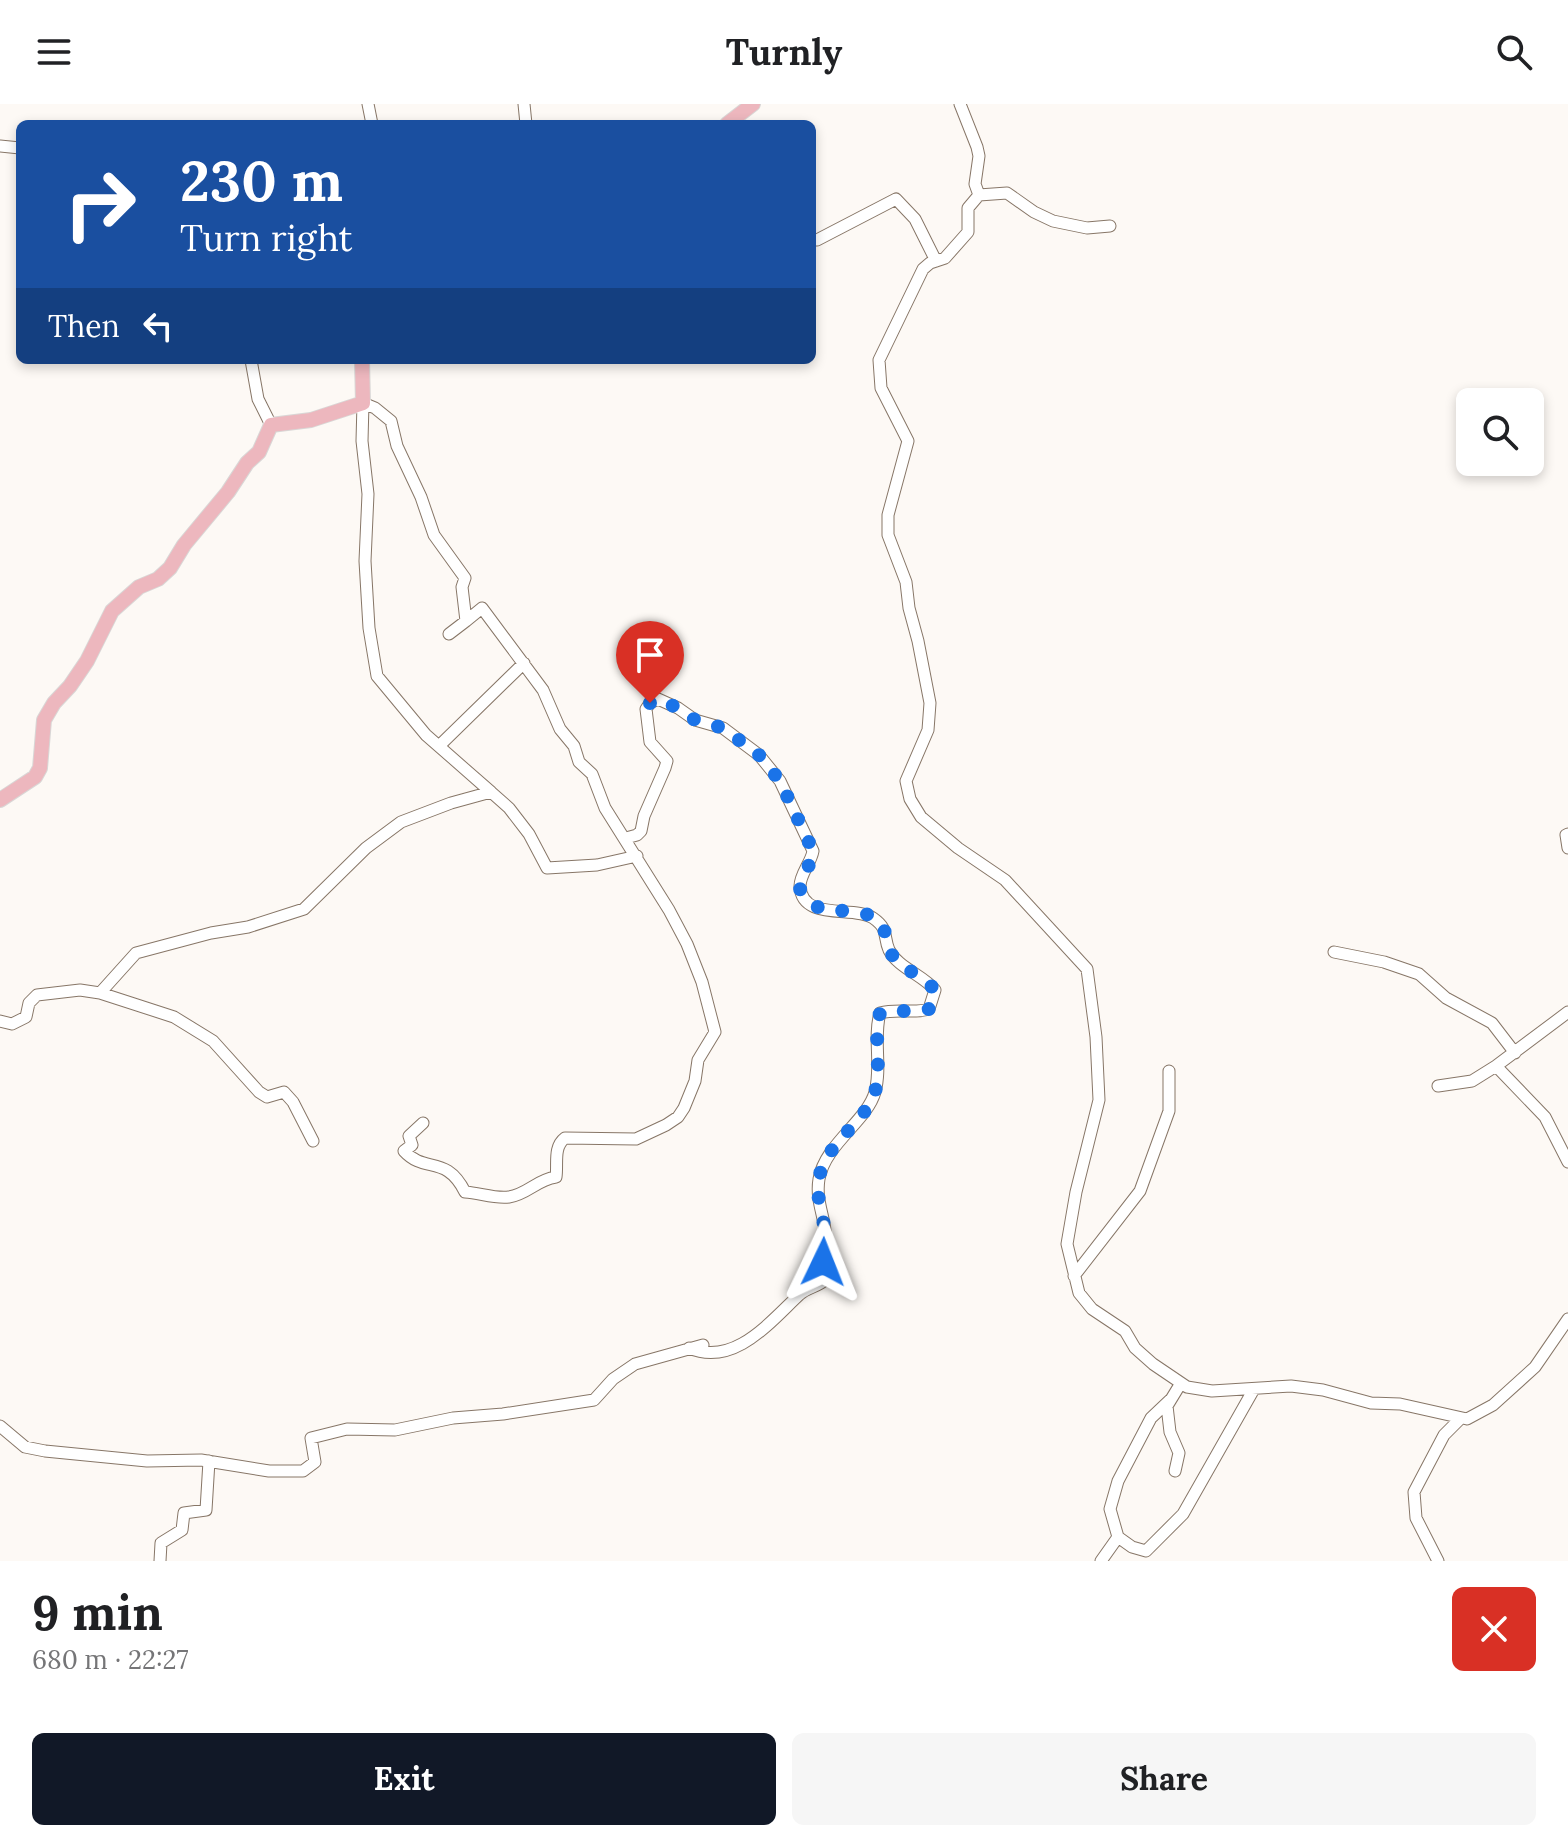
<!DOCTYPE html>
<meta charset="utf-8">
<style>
:root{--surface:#fff;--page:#f6f6f6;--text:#202124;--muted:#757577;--accent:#111827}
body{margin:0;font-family:Lora,serif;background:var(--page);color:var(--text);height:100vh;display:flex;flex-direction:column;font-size:30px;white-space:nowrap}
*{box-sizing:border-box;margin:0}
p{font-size:26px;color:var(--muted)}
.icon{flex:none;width:44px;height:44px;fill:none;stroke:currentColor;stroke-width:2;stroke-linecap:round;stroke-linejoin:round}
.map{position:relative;height:1457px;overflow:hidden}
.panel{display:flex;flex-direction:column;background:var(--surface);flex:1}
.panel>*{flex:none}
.top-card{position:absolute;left:16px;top:16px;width:800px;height:244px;border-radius:12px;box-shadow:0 4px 12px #0003;background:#1a4fa0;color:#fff;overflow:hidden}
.fabs{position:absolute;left:1456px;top:284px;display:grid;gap:16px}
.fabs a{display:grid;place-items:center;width:88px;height:88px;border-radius:12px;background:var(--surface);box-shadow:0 4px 12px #0003;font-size:40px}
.pin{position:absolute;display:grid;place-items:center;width:68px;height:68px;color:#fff;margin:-82px -34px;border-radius:50% 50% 50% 0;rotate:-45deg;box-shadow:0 0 8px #0007}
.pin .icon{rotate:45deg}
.me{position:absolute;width:88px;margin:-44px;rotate:2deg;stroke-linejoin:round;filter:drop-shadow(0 0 6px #0008)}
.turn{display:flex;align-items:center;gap:28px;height:168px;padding:0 32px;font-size:36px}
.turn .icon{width:104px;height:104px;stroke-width:2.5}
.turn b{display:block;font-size:56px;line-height:68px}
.then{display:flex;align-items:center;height:76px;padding:0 32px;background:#0003;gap:16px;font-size:30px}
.round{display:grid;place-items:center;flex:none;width:84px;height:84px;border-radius:12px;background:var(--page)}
.headline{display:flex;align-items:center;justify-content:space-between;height:136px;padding:0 32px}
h1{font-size:48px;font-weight:800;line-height:60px}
.action{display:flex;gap:16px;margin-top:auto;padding:16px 32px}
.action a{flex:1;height:92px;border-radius:12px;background:var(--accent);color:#fff;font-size:32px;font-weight:800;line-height:92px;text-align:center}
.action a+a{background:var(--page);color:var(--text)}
header{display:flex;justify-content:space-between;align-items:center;height:104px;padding:0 32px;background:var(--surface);font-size:36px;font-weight:800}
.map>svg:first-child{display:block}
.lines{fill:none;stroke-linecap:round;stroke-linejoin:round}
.minor-casing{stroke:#877667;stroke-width:13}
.major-casing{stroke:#d9d7d6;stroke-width:16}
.minor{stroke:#fff;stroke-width:11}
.major{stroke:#edb7be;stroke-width:14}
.route{stroke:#1a73e8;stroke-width:14;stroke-dasharray:0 25.2}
</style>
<header><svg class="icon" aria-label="menu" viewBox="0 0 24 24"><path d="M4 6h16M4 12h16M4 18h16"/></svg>Turnly<svg class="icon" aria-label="search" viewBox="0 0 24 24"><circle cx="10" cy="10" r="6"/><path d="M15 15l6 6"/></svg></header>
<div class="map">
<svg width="1568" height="1457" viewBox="0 0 1568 1457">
<rect width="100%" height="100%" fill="#fdf9f5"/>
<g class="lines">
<defs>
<path id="minor" d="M 368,0 L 372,20
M 524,0 L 526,20
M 960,0 L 977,43 L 979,52 L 975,80 L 979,91 L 968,104 L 968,128 L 945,154 L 930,159 L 923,165 L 879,256 L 881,284 L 908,337 L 888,411 L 888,431 L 906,478 L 909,504 L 918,537 L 930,599 L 928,626 L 906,677 L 910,695 L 921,713 L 958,744 L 1005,776 L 1087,865 L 1096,933 L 1099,996 L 1076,1088 L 1067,1140 L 1079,1189 L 1092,1205 L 1125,1227 L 1135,1244 L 1153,1260 L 1187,1283 L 1212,1287 L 1291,1282 L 1323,1286 L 1371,1299 L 1400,1300 L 1467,1315 L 1493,1301 L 1535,1263 L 1568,1215
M 0,42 L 20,44
M 979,91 L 1007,89 L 1034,108 L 1053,117 L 1087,124 L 1110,122
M 817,136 L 896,95 L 915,115 L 936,157
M 251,256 L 258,295 L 271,321
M 439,642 L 524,559
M 491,688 L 509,704 L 529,730 L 547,764 L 597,761 L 637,752
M 1568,730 L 1566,731 L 1568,744
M 626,734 L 637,731 L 641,727 L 644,712 L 665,664 L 667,657 L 650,638 L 646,605 L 650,599 L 658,595 L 678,604 L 695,616 L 723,624 L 759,651 L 780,677 L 813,747 C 811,759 800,770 800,782 C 802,818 854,801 873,814 C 889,825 883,832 889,846 C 898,864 923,871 935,886 L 929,905 C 915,910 898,904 880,909 C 873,934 882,963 875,988 C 867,1017 825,1040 819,1075 C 814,1105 834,1125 821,1152 L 826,1168 L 825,1176 C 817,1183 806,1184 799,1191 C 769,1219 734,1263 689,1244
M 1334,848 L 1384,858 L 1419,870 L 1446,894 L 1492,919 L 1515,949
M 100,889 L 174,913 L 213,937 L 259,988 L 267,993 L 284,988 L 293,998 L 313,1037
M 0,917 L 12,920 L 26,913 L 29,899 L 37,891 L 80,886 L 100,889 L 136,849 L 211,829 L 248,823 L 304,805 L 366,744 L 401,718 L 451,699 L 491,688 L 426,631 L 377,572 L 369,524 L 365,457 L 368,390 L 362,337 L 363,299 L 375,304 L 391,317 L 397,342 L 421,393 L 434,431 L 465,474 L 462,483 L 466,517 L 449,530
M 1496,962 L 1545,1013 L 1568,1058
M 1438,982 L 1472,977 L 1496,962 L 1568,908
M 423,1019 L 409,1032 L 412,1041 L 404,1047 C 425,1070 446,1050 465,1088 C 480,1089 495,1095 509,1093 C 528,1090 536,1076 556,1073 C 558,1060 553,1043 565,1034 L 636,1035 L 666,1021 L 678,1013 L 684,1004 L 695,977 L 698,956 L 715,928 L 702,878 L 687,840 L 669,806 L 605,704 L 592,670 L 579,658 L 574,642 L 560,625 L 543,586 L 482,504 L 466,517
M 1074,1172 L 1140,1087 L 1169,1007 L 1169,967
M 0,1322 L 25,1343 L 45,1347 L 147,1357 L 201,1356 L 269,1367 L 303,1367 L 315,1358 L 311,1334 L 347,1325 L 395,1326 L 453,1314 L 503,1310 L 594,1296 L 613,1275 L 635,1260 L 703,1241
M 1175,1367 L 1179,1349 L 1170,1328 L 1167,1302 L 1181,1279
M 1118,1433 L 1110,1405 L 1118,1377 L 1151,1314 L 1170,1296
M 160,1457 L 161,1439 L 182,1426 L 184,1409 L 206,1406 L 209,1357
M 1101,1457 L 1118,1433 L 1132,1443 L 1146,1447 L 1183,1410 L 1254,1285
M 1438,1457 L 1416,1414 L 1414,1388 L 1444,1331 L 1461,1314"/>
<path id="major" d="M 727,20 L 753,0
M 0,696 L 35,673 L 40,664 L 44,616 L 54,599 L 70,582 L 87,557 L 112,507 L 139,483 L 158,475 L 170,464 L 184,441 L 228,388 L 247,359 L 259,348 L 271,321 L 311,316 L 363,299 L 362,256"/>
</defs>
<use href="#minor" class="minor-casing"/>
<use href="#major" class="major-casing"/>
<use href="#minor" class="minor"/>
<use href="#major" class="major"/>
</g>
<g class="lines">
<path class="route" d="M 650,599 L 658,595 L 667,598 L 695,616 L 723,624 L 759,651 L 780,677 L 813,747 C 811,762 802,771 800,785 C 825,823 844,796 872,813 C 889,823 883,831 889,845 C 895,862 923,872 935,886 L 929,905 C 916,910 898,904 880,909 C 873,934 882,963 875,988 C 867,1017 824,1040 819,1075 C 814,1104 833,1125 821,1152 L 823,1158"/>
</g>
</svg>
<div class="fabs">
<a><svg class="icon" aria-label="search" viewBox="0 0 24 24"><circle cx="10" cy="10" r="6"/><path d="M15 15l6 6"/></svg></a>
</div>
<div class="pin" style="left:650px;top:599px;background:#d93025"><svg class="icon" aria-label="arrive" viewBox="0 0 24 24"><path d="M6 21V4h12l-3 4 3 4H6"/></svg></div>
<svg class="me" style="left:823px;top:1158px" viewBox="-20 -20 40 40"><path d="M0-17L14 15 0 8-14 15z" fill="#1a73e8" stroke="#fff" stroke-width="4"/></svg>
<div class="top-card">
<div class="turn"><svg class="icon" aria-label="right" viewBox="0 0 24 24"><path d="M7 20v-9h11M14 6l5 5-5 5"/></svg><div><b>230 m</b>Turn right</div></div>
<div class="then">Then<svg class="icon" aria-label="left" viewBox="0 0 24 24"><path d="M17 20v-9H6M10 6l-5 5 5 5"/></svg></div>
</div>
</div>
<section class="panel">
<div class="headline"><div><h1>9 min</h1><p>680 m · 22:27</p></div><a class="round" style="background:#d93025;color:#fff"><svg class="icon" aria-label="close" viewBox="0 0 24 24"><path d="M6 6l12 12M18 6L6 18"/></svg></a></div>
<div class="action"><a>Exit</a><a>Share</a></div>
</section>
